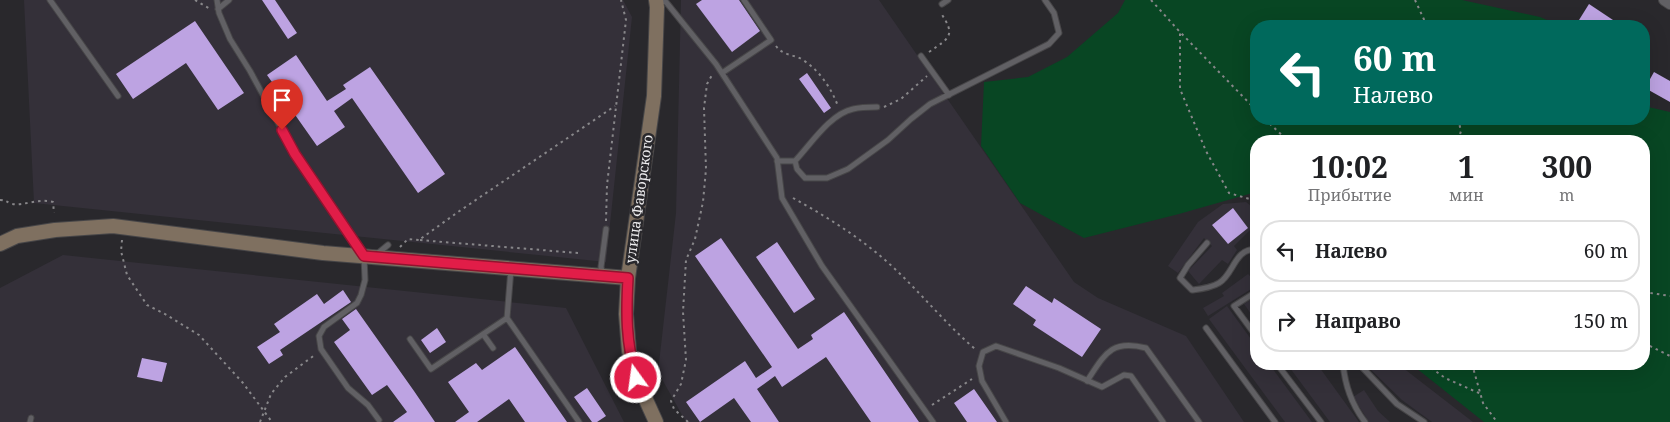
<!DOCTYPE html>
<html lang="ru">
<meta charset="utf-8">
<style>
:root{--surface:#fff;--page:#f2f2f2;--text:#202124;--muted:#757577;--line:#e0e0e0}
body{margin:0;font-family:"Noto Serif",serif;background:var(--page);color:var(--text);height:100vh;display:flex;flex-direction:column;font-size:19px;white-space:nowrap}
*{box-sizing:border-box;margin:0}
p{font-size:16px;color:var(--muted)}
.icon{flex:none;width:28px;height:28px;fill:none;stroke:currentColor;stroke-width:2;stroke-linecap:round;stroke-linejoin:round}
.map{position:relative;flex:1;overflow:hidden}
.panel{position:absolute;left:1250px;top:135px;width:400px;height:235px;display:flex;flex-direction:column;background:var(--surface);border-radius:20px;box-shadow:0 5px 20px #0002}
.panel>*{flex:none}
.guide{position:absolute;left:1250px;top:20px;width:400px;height:105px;border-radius:20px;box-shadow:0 5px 20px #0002;background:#00695c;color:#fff;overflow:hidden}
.pin{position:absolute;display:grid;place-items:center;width:42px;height:42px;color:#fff;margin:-51px -21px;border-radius:50% 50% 50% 0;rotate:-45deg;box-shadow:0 0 5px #0007}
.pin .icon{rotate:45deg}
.me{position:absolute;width:55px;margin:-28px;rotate:346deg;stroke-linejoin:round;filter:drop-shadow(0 0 4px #0008)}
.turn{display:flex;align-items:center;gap:18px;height:105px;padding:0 20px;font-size:22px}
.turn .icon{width:65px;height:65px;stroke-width:2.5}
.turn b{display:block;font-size:35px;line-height:42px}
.eta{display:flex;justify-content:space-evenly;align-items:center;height:85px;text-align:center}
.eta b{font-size:30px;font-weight:700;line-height:35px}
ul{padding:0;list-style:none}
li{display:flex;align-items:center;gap:15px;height:62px;margin:0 10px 8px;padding:0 10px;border:2px solid var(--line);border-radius:20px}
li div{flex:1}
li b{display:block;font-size:19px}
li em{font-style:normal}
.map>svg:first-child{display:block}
.built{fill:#343039}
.green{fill:#084623}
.building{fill:#bda3e2}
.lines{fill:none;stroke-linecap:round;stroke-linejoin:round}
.lane-casing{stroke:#474648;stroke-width:7}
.street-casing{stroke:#474648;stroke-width:12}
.secondary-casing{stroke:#474648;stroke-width:16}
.path{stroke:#88878a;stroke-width:2;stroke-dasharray:2.5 4;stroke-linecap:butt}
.lane{stroke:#616064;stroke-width:5}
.street{stroke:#616064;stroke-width:10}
.secondary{stroke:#7f7060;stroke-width:14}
.route-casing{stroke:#92132f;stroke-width:12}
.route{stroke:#e11d48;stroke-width:9}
.labels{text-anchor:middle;stroke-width:5;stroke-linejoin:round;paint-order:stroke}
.street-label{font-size:14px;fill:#edecee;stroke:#29282c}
</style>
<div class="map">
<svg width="1670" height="422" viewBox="0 0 1670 422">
<rect width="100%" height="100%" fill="#29282c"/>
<path class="built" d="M 24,0 L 623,0 L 632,17 L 606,262 L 34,203 Z
M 681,0 L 879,0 L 1074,282 L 1098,298 L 1186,336 L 1244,422 L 686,422 L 658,372 L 676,213 Z
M 1246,202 L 1256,210 L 1256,234 L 1252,228 L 1234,246 L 1237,250 L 1228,264 L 1222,260 L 1199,284 L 1188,271 L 1212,246 L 1204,238 L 1178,273 L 1168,266 L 1198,222 L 1223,204 Z
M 63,255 L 566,308 L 624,422 L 0,422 L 0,288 Z
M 1256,273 L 1256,286 L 1208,316 L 1203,308 L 1224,296 L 1222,293 L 1248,274 L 1251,277 Z
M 1256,296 L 1256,321 L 1244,304 Z
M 1227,306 L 1256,346 L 1256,364 L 1269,364 L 1312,422 L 1285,422 L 1209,319 Z
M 1287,364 L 1317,364 L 1359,422 L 1330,422 Z
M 1365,364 L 1398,364 L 1473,422 L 1432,422 L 1402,400 Z
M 1364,390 L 1378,411 L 1390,422 L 1369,422 L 1353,397 Z"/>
<path class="green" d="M 1125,0 L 1462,0 L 1540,17 L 1561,26 L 1256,26 L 1256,119 L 1644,119 L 1644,106 L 1670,112 L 1670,422 L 1484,422 L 1411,364 L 1644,364 L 1644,141 L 1256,141 L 1256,192 L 1179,214 L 1084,238 L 1020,203 L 981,146 L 984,82 L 1028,77 L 1067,57 L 1118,13 Z"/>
<path class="building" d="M 262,0 L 275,0 L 297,33 L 288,39 Z
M 702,0 L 739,0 L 760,31 L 732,52 L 696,4 Z
M 1589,4 L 1613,20 L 1608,26 L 1589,26 L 1579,20 Z
M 195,21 L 244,93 L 218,110 L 186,63 L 133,99 L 116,74 Z
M 296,55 L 327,101 L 346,89 L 343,85 L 370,67 L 445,174 L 418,193 L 352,98 L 334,111 L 345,127 L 317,146 L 267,75 Z
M 1654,72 L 1670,81 L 1670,102 L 1645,88 Z
M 807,73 L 831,108 L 824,113 L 799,79 Z
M 1233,208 L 1248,228 L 1228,244 L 1212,225 Z
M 721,238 L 798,349 L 813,339 L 811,335 L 844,312 L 919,422 L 871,422 L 826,357 L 782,387 L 775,376 L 757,389 L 779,422 L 751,422 L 734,398 L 700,422 L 686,402 L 745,361 L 756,378 L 772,367 L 695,256 Z
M 777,242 L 815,299 L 794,313 L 756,257 Z
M 1026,286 L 1052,303 L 1054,298 L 1101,329 L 1082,357 L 1033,325 L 1036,320 L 1013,304 Z
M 343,290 L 351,302 L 280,350 L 283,355 L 269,364 L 257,347 L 280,332 L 274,324 L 317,294 L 324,304 Z
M 356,309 L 414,391 L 435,422 L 393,422 L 407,412 L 387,385 L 372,395 L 334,342 L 350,330 L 342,319 Z
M 437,328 L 446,342 L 430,353 L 421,340 Z
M 515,347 L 567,422 L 525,422 L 509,399 L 477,422 L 455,422 L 469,412 L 448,382 L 476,363 L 482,370 Z
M 142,358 L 167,363 L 162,382 L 137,377 Z
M 587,388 L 606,416 L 597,422 L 592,422 L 574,397 Z
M 974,389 L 997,422 L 967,422 L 954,403 Z"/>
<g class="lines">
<defs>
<path id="lane" d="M 50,0 L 118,96
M 217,0 L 219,13 L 230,39 L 250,71 L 295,154 L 364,256 L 365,280 L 361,295 L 357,303 L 324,327 L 319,336 L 321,349 L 348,388 L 368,405 L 379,420
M 656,0 L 666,2 L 716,64 L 777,158 L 782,198 L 822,266 L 933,422
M 942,4 L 948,0
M 218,9 L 229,0
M 921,56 L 949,95
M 722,73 L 771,40 L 744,0
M 777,161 L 795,161 L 797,169 L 805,178 L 827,178 L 848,169 L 888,140 L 911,119 L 930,104 L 1049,44 L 1059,33 L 1054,13 L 1045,0
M 795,161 C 811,144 830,114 853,109 C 861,107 869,107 877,107
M 1207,243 L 1188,265 L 1180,278 L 1192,290 C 1201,289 1211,288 1219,283 C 1234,274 1234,249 1256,249
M 377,254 L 388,245
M 511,269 L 507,318 L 579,422
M 603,275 L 601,267 L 606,229
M 1256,292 L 1234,306 L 1256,336
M 1206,328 L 1275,422
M 483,334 L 493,348
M 410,339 L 431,369 L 507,318
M 1277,364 L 1321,422
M 1343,364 C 1345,385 1352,405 1365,422
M 1359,364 L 1397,404 L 1424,422
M 1087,381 C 1105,354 1111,339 1146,348 L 1199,422
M 30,422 L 31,418
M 1006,422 L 982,381 L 979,366 L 983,352 L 996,346 L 1059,368 L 1102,387 L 1124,375 L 1131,376 L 1163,422"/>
<path id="street" d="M 1664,0 L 1670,4"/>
<path id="secondary" d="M 656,0 L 657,7 L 654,96 L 628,278 L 626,314 L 629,351 L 636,378 L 656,422
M 0,244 L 17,236 L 55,230 L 113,226 L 323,253 L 628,278"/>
</defs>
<use href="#lane" class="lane-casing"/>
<use href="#street" class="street-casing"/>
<use href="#secondary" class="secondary-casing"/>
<path class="path" d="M 195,0 L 210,9
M 1151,0 L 1179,31
M 1415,0 L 1427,26
M 776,46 C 783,56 794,54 803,60 C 820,71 831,88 838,106
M 929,52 C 949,38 957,36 940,12
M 884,107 L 901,99 L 927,76
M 1256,110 L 1180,32 L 1180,89 L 1206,151 L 1229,193 L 1253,200 L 1256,204
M 1265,119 L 1288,141
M 1458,119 L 1461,131 L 1458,141
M 793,198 C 820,213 848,230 873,250 C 910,279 939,318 975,349
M 0,200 C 5,200 7,202 12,204 C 23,206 39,198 53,202 L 54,213
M 606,221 L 607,185 L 626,20 L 621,0
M 122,240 L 121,251 L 127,275 L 147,305 L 165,314 L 199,335 L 243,383 L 272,422
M 400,247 L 408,239 L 419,240
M 578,253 L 419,240 L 458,212 L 615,106
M 1644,292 L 1670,296
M 1644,343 L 1670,356
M 1426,364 L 1445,378 L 1481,394
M 1472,364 L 1483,403 L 1497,422
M 932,405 L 972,379
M 260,422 L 271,394 L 285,377 L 316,354
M 688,422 L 674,409 L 671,401 L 681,384 L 686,360 L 683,312 L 686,260 L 695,239 L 703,202 L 706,169 L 704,108 L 707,84 L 712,75"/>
<use href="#lane" class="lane"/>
<use href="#street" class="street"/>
<use href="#secondary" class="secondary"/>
</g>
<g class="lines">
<defs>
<path id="route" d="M 282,130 L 295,154 L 364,256 L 628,278 C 626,315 626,341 636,378"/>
</defs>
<use href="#route" class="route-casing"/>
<use href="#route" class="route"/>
</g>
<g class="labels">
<g class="street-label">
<text transform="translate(639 199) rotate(-82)" y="5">улица Фаворского</text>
</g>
</g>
</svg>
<div class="pin" style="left:282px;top:130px;background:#d93025"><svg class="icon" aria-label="arrive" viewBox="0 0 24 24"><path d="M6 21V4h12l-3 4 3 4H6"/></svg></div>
<svg class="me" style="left:636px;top:378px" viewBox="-20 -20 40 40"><circle r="17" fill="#e11d48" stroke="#fff" stroke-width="3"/><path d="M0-11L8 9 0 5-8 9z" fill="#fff"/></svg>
<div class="guide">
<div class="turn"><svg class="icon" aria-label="left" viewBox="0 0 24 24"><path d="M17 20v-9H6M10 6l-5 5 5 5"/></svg><div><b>60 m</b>Налево</div></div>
</div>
<section class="panel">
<div class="eta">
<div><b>10:02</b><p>Прибытие</p></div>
<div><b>1</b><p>мин</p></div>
<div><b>300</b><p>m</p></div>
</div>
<ul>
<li><svg class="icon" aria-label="left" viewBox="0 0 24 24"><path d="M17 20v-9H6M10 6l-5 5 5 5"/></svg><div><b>Налево</b></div><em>60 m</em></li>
<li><svg class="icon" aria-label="right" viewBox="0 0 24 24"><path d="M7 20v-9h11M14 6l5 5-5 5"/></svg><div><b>Направо</b></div><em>150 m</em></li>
</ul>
</section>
</div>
